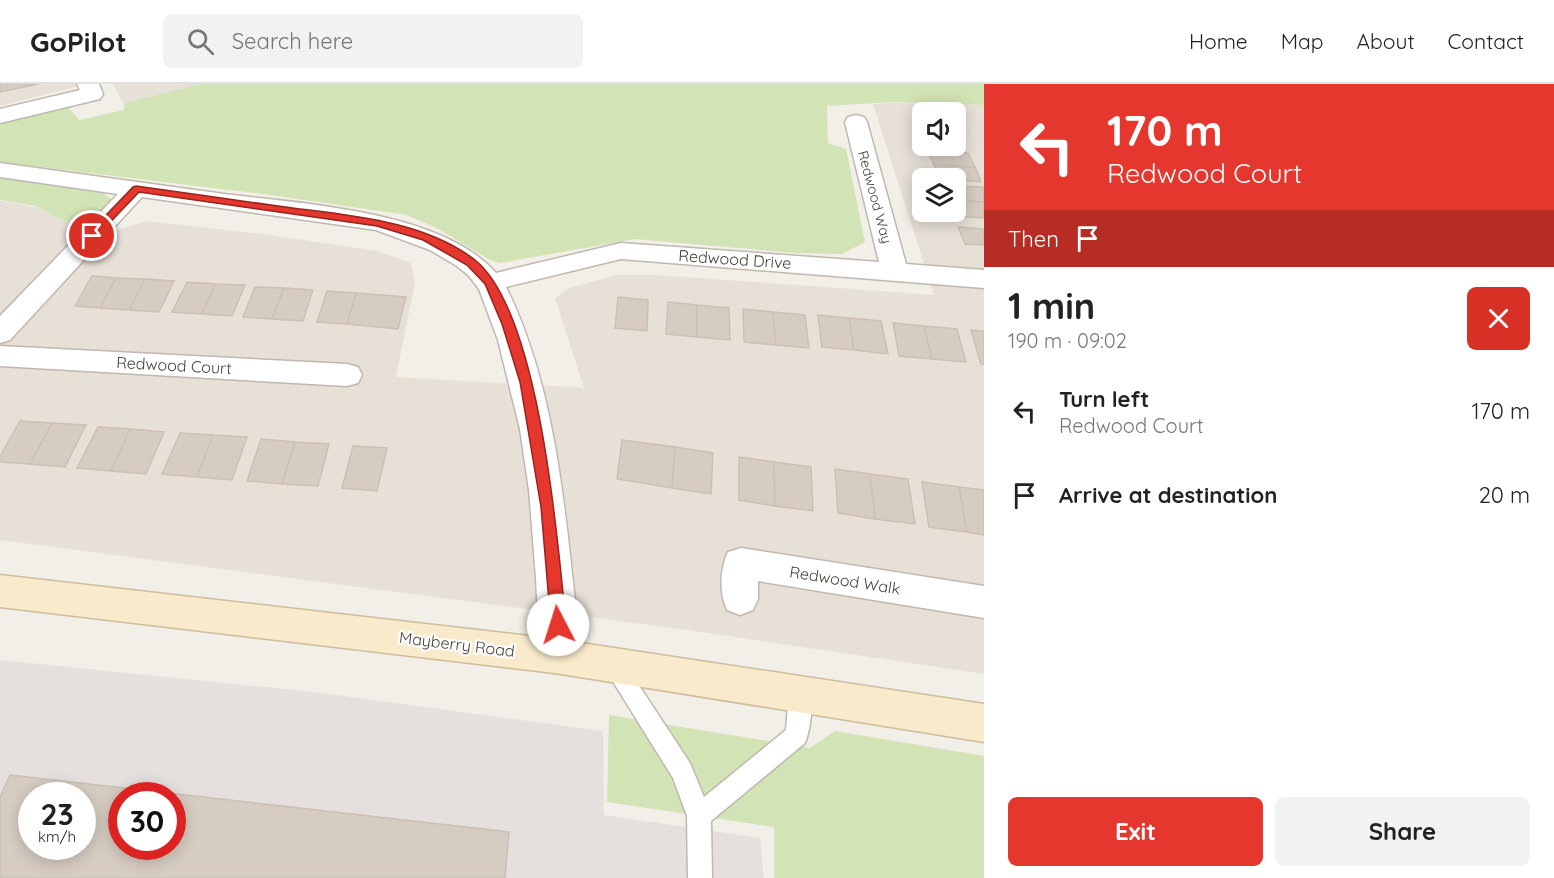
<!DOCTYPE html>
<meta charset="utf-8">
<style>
:root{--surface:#fff;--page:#f2f2f2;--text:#222;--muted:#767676;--line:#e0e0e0;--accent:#e5372d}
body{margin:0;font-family:Quicksand,sans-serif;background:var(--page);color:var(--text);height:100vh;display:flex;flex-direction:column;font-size:22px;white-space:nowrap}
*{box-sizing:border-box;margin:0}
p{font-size:20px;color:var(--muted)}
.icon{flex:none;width:33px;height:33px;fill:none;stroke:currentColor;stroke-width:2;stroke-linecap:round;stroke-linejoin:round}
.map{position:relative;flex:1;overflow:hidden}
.drawer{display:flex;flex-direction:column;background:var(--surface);width:570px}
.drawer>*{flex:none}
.top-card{background:#e5372d;color:#fff;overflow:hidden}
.fabs{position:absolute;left:912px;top:18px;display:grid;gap:12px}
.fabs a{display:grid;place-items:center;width:54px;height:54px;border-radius:9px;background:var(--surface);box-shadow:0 3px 15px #0003;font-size:30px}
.speed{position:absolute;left:18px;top:698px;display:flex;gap:12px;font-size:30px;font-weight:700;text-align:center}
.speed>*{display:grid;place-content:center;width:78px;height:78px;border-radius:50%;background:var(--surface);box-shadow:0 3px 15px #0003;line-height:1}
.speed small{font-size:15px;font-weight:400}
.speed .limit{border:9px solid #d22;background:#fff;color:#111}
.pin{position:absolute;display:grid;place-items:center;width:51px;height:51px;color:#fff;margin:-26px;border:3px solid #fff;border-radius:50%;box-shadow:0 2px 6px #0007}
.me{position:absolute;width:66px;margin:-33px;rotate:355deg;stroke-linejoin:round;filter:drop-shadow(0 0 4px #0008)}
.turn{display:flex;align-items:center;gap:21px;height:126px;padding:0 24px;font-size:27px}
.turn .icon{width:78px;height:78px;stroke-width:2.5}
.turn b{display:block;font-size:42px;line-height:51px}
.then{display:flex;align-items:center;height:57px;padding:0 24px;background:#0003;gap:12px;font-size:22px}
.round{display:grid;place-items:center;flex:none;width:63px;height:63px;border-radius:9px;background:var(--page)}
.head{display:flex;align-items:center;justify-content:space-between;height:102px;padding:0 24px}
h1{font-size:36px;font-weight:700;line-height:45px}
.primary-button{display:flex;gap:12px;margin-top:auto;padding:12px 24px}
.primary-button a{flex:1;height:69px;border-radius:9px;background:var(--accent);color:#fff;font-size:24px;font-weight:700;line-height:69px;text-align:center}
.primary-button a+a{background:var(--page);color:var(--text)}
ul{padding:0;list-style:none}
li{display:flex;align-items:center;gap:18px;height:84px;padding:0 24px}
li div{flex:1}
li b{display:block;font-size:22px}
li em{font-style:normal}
header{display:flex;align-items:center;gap:36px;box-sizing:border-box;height:84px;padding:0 30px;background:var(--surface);border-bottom:2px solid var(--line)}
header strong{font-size:28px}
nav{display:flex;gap:33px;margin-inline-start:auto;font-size:21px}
.search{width:420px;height:54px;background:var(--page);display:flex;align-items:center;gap:15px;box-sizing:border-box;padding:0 21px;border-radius:9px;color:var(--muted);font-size:22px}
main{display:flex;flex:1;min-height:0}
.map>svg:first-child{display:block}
.residential{fill:#e6e0d7;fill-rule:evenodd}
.industrial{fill:#e5e0dd;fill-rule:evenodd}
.green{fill:#d2e3b5}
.building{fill:#d6ccc2;stroke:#cdc0b3;stroke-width:1.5;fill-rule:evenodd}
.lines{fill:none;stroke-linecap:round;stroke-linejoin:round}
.lane-casing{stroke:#c0b8af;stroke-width:3}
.street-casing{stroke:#c0b8af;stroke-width:3}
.secondary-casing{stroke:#cebc9c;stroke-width:3}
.lane{fill:#fff;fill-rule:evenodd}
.street{fill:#fff;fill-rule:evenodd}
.secondary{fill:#f9eacb;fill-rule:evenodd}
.route{fill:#e5372d;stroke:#95241d;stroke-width:1.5}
.labels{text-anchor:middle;stroke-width:4.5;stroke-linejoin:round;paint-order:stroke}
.far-street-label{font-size:14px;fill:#453e37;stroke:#fff}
.street-label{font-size:16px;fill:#453e37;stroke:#fff}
</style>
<header>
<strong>GoPilot</strong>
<div class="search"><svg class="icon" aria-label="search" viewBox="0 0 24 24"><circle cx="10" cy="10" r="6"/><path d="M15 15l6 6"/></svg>Search here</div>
<nav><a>Home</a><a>Map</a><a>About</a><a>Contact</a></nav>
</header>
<main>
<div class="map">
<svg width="984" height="794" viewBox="0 0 984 794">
<rect width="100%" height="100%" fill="#f2eee8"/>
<path class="residential" d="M 0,0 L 86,0 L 0,22 Z
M 113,0 L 228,0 L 126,25 Z
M 893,19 L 984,21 L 984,590 L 688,546 L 0,456 L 0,117 L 36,123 L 63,136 L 119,146 L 146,137 L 261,150 L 378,167 L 411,179 L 415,199 L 396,293 L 584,304 L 555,214 L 569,204 L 616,191 L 657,191 L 934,211 L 873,20 ZM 922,28 L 956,28 L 956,62 L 922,62 ZM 922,94 L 956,94 L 956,128 L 922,128 Z"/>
<path class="industrial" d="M 0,576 L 313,608 L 603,647 L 604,731 L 760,754 L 764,794 L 0,794 ZM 32,711 L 82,711 L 82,762 L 32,762 ZM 122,711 L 172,711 L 172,762 L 122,762 Z"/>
<path class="green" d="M 201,0 L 984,0 L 984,21 L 894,18 L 827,22 L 828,59 L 846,65 L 865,158 L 842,170 L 795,169 L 635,155 L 500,179 L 488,175 L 437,144 L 407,131 L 271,111 L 0,78 L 0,37 L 68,23 L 79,36 L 124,26 L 125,19 Z
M 0,93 L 95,103 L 115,118 L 93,143 L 62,136 L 36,122 L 0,116 Z
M 609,631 L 810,664 L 835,647 L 984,672 L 984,794 L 774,794 L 774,743 L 607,718 Z"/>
<path class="building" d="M 0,0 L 38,0 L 0,8 Z
M 928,67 L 968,69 L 975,83 L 934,81 Z
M 934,81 L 975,83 L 981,98 L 939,94 Z
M 956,102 L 983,103 L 984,118 L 956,116 Z
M 956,116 L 984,118 L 984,134 L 953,132 L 951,128 L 956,128 Z
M 958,143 L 984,145 L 984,161 L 965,160 Z
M 92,192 L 116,194 L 100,224 L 75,222 Z
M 116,194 L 145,195 L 129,226 L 100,224 Z
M 145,195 L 174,197 L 159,228 L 129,226 Z
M 187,198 L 215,200 L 202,230 L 172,228 Z
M 215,200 L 245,201 L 232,232 L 202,230 Z
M 255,203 L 284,204 L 272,235 L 243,233 Z
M 284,204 L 313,206 L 303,237 L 272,235 Z
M 327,207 L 356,209 L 347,240 L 317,238 Z
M 356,209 L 406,213 L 398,245 L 347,240 Z
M 618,213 L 648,216 L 647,247 L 615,244 Z
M 668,218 L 697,221 L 697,253 L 666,250 Z
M 697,221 L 729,224 L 730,256 L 697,253 Z
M 743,225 L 773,228 L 776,261 L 744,258 Z
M 773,228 L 805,231 L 809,264 L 776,261 Z
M 818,231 L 849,234 L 854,266 L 822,263 Z
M 849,234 L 881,237 L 888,270 L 854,266 Z
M 893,239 L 924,242 L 932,275 L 899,272 Z
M 924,242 L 957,245 L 966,278 L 932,275 Z
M 971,246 L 984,247 L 984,280 L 981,280 Z
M 20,337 L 52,339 L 30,380 L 0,378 L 0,372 Z
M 52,339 L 86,341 L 65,383 L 30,380 Z
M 98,343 L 130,345 L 111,387 L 77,384 Z
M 130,345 L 164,348 L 146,390 L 111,387 Z
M 180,349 L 213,351 L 197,393 L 162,390 Z
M 213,351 L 247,353 L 232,396 L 197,393 Z
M 261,355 L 295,358 L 282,400 L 247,397 Z
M 622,356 L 675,363 L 672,404 L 617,395 Z
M 295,358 L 329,360 L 318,402 L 282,400 Z
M 353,362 L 387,364 L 377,407 L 342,404 Z
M 675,363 L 713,369 L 711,410 L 672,404 Z
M 739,373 L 774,378 L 775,422 L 739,416 Z
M 774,378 L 811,383 L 813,427 L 775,422 Z
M 835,385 L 870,390 L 875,435 L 838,429 Z
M 870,390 L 908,395 L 915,440 L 875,435 Z
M 922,398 L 959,403 L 967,448 L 929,443 Z
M 959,403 L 984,406 L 984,451 L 967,448 Z
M 10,691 L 509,748 L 505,794 L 0,794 L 0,713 ZM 32,711 L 82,711 L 82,762 L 32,762 ZM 122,711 L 172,711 L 172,762 L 122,762 Z"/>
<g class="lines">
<defs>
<path id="lane" d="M 614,571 L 621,574 L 690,679 L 704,713 L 786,646 L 789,610 L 792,603 L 800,600 L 808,603 C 814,617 811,644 805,659 L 711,737 L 712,794 L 688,794 L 687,732 L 673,694 L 607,588 L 604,581 L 607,574 Z"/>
<path id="street" d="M 77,0 L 99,0 L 103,10 L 100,15 L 0,39 L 0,25 L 80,6 Z
M 856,31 L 864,33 L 867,38 L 906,180 L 984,186 L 984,204 L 621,175 L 506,203 C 548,288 561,387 571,480 C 574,513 583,554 569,584 L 555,589 L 541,584 L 536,572 L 538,532 L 536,494 L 529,406 L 520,345 L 498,256 L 479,205 L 469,192 L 457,182 L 430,166 L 376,146 L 142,113 L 10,256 L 0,259 L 0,232 L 118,110 L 0,93 L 0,79 C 72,89 144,99 217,109 C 297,120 440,125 496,189 L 621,159 L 879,178 L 845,38 L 848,33 Z
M 0,262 L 347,280 L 358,283 L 362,291 L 358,299 L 347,302 L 0,282 Z
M 741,464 L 984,502 L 984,534 L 758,497 L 758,515 L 753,526 L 740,531 L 727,526 C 719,509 720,485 728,468 Z"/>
<path id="secondary" d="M 0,491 L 555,555 L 984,620 L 984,658 L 555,589 L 0,523 Z"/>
</defs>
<use href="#lane" class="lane-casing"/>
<use href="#street" class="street-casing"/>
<use href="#secondary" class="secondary-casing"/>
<use href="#lane" class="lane"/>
<use href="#street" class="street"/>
<use href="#secondary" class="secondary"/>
</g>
<path class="route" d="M 136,102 C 186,109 235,116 285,123 C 346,131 424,136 475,176 C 540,228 558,458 566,541 L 564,545 L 558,547 L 553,545 L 551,541 L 541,423 L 520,298 L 502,240 L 485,200 L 467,181 L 423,156 L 377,142 L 139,108 L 95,154 L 88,154 L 88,150 L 133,103 Z"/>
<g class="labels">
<g class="far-street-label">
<text transform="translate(875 113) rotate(75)" y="5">Redwood Way</text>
</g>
<g class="street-label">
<text transform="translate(735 175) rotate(4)" y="6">Redwood Drive</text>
<text transform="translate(174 281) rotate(3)" y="6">Redwood Court</text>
<text transform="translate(845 496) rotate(9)" y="6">Redwood Walk</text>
<text transform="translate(457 560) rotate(7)" y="6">Mayberry Road</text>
</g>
</g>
</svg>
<div class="fabs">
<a><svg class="icon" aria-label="sound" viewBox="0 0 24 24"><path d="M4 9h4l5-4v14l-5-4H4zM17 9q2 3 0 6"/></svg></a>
<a><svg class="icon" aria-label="layers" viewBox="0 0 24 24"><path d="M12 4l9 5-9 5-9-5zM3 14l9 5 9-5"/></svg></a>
</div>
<div class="speed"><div>23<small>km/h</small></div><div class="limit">30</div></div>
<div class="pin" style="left:92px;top:152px;background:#d93025"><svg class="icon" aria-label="arrive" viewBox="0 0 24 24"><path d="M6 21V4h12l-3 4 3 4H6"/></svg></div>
<svg class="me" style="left:558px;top:541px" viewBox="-20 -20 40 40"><circle r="19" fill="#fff"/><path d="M0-13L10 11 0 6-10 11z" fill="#e5372d"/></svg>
</div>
<section class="drawer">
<div class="top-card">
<div class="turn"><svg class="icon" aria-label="left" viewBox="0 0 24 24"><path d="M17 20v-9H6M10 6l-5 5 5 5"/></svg><div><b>170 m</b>Redwood Court</div></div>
<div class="then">Then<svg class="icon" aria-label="arrive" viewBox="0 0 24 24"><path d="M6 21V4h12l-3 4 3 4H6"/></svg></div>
</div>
<div class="head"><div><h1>1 min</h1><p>190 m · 09:02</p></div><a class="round" style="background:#d93025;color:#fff"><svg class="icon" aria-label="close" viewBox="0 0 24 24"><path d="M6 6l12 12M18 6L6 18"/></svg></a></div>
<ul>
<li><svg class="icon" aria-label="left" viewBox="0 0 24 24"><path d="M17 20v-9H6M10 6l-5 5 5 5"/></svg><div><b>Turn left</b><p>Redwood Court</p></div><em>170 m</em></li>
<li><svg class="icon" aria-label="arrive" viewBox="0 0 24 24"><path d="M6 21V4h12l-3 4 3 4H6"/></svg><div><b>Arrive at destination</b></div><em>20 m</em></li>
</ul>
<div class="primary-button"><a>Exit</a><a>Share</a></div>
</section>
</main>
